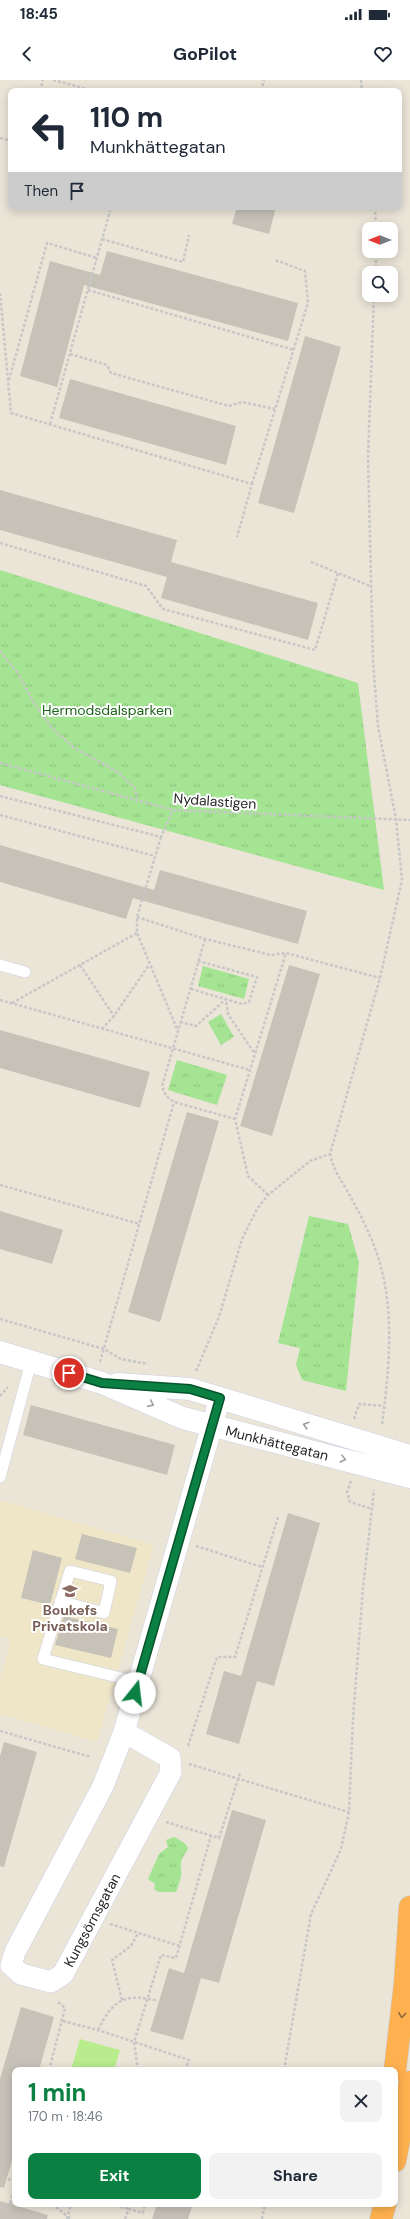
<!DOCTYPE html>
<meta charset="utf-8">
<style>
:root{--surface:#fff;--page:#f2f2f3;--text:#1f2937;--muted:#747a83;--accent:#0b8043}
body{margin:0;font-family:"DM Sans",sans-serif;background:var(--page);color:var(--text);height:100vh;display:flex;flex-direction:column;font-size:15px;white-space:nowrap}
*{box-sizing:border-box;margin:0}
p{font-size:13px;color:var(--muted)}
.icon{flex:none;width:22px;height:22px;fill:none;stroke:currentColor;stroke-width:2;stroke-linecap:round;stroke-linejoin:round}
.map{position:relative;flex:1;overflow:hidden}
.sheet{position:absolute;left:12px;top:1987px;width:386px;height:140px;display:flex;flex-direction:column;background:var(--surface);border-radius:8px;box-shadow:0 2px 10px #0003}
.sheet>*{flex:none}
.hud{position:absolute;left:8px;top:8px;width:394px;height:122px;border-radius:8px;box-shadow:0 2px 10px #0003;background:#fff;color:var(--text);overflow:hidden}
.needle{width:26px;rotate:270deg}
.buttons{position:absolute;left:362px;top:142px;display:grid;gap:8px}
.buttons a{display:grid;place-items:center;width:36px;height:36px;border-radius:8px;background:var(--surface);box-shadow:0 2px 10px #0003;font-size:20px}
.pin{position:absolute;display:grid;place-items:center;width:34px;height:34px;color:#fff;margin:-17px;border:2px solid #fff;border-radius:50%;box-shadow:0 1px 4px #0007}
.me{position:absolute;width:44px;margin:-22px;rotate:16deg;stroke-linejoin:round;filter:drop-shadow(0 0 3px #0008)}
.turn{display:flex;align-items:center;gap:14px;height:84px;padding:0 16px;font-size:18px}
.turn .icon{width:52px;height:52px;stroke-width:2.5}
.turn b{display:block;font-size:28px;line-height:34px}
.then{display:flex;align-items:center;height:38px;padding:0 16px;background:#0003;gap:8px;font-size:15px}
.round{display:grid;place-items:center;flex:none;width:42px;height:42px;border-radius:8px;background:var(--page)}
.overview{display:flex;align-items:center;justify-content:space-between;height:68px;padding:0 16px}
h1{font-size:24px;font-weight:700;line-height:30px;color:var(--accent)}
.action{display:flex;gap:8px;margin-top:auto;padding:8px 16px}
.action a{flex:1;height:46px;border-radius:8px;background:var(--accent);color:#fff;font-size:16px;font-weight:700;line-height:46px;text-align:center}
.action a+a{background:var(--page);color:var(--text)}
.status{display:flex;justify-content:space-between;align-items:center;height:28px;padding:0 20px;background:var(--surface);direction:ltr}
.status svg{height:11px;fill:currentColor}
header{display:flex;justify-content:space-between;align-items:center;height:52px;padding:0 16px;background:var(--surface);font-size:18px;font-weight:700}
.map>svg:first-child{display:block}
.education{fill:#eee6c6}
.grass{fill:url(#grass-tufts)}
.pitch{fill:#b8ec8d}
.building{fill:#c6c2b8}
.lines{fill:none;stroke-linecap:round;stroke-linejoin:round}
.lane-casing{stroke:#cdcfe1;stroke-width:12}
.street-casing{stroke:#cdcfe1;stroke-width:22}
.secondary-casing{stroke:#cdcfe1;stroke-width:23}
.highway-casing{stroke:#c7c7c7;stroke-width:23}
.path{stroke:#c7c7c7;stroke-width:2.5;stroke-dasharray:3 2;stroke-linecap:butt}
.lane{stroke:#fff;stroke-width:11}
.street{stroke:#fff;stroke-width:21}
.secondary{stroke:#fff;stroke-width:22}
.highway{stroke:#ffb14f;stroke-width:22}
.oneway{stroke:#9e9e9e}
.oneway2{stroke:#936c3b}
.route-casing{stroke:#07532c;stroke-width:10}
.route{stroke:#0b8043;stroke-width:7}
.labels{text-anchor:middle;stroke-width:4;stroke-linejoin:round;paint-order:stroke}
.park-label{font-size:14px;fill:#1d6517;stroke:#fff}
.street-label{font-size:14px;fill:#272727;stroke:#fff}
.education-label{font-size:14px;font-weight:bold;fill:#785e54;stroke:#fff}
</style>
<div class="status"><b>18:45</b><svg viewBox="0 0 49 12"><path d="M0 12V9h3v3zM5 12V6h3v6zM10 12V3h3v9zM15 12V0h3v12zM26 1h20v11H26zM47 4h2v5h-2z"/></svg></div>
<header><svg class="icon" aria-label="back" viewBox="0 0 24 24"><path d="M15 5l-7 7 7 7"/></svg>GoPilot<svg class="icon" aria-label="heart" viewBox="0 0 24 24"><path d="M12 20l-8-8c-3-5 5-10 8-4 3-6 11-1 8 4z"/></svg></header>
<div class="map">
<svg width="410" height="2139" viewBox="0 0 410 2139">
<defs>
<pattern id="grass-tufts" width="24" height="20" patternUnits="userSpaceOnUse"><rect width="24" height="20" fill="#a4e492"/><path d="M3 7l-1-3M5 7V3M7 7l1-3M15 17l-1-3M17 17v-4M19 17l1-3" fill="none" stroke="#8dc47e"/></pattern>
</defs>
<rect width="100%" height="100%" fill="#ebe5d8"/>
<path class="education" d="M 0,1420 L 154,1465 L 97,1662 L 0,1634 L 0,1599 L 11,1560 L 0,1556 Z"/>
<path class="grass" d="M 0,490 L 358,603 L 384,810 L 0,705 Z
M 203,886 L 249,899 L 244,919 L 198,906 Z
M 221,934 L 234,957 L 221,965 L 208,942 Z
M 177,980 L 227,995 L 217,1025 L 168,1010 Z
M 309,1136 L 348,1144 L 359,1182 L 346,1311 L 302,1300 L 296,1285 L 300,1268 L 278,1263 Z
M 174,1757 C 198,1770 184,1768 181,1783 C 180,1787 182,1792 181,1796 C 180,1801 178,1807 176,1812 L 158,1812 L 154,1809 L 155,1804 L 148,1799 L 159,1774 L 168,1767 L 166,1760 Z"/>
<path class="pitch" d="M 80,1959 L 120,1970 L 114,1990 L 71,1990 Z"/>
<path class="building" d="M 237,127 L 276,127 L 269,154 L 232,144 Z
M 107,171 L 298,223 L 288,261 L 84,205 L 57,307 L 20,296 L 50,181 L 100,195 Z
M 305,256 L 341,267 L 294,433 L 258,423 Z
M 70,299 L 236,346 L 226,385 L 59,338 Z
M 0,410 L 177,460 L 171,482 L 318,523 L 308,560 L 161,518 L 167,497 L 0,450 Z
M 0,765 L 154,810 L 160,790 L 307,831 L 298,864 L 133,818 L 126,839 L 0,802 Z
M 289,885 L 320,894 L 272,1056 L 240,1046 Z
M 0,950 L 150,992 L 140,1028 L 0,988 Z
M 187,1032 L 219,1041 L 160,1242 L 128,1232 Z
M 0,1131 L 63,1150 L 52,1184 L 0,1169 Z
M 31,1325 L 175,1365 L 167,1395 L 23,1355 Z
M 288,1433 L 320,1443 L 274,1606 L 257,1601 L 239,1664 L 206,1654 L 224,1591 L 241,1596 Z
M 82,1454 L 137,1468 L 130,1493 L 75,1479 Z
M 33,1470 L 62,1478 L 50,1525 L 21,1518 Z
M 64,1536 L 118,1549 L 111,1578 L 55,1565 Z
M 4,1662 L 37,1672 L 4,1787 L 0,1786 L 0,1676 Z
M 232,1730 L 266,1740 L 219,1903 L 201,1898 L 183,1960 L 150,1951 L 169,1888 L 184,1893 Z
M 21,1927 L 54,1937 L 39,1990 L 15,1990 L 15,2070 L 4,2108 L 0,2107 L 0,1999 Z
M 0,2121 L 48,2135 L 47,2139 L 0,2139 Z
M 157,2124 L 193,2124 L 188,2139 L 152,2139 Z"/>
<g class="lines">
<defs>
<path id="lane" d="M 0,885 L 25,892
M 0,1397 L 31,1282
M 60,1521 L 104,1533 L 111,1501 L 70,1491 L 43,1579 L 138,1602"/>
<path id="street" d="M 124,1652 L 170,1678 L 171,1692 L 63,1894 L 51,1902 L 21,1894 L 11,1885 L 15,1872 L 103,1706 L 124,1652 L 220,1318"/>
<path id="secondary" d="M 0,1272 L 102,1303 L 183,1338 L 410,1397
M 117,1304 L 190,1309 L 410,1376"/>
<path id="highway" d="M 395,1990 L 405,1903 L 410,1827
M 395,2081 L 410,2002
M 381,2139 L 385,2124"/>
</defs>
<use href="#lane" class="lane-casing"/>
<use href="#street" class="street-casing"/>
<use href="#secondary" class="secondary-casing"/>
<use href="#highway" class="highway-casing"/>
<path class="path" d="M 53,0 L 95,11
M 361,0 L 362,11
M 40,11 L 43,0
M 261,11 L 264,0
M 0,58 L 11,61
M 375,127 L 376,149
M 103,129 L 104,127
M 102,159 L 183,182 L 189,155
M 376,193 L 376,171
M 88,210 L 294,270
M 0,213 L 11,333 L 252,404 L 237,457
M 374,215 L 368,377 L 373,581 L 378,646 L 396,739 L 402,800 L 380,898 L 330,1074 C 333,1088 339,1097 346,1109 C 355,1124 363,1140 370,1156 C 397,1216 390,1282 382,1345
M 70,274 L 107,285 L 111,293 L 229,326 L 242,322 L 275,329
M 9,300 L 47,163 L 97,178
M 50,344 L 110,131
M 252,404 L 308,223 L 305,191 L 275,180
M 0,463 L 146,506 L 163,529 L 315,570 L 338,493
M 311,482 L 370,506
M 0,571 L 17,592 L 34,623 L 51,647 L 74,668 L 118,692 L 135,708 L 137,718
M 0,683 L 173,730 L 410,740
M 0,716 L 161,757 L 173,730
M 0,735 L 155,776
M 161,757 L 137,837 L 137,853 L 178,951
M 137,837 L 205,859 L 271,875 L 286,873 L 380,898
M 205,859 L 162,1006 L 166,1016 L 174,1022 L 235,1039
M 80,885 L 114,936
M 191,909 L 242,924 L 249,922 L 257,897 L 198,881
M 0,920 L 250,990
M 12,923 L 137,853
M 180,942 L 196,946 L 226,919 L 228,934 L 255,974
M 102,949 L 114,936 L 149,885
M 0,1105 L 140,1144
M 268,1115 L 248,1096 L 235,1039 L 286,873
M 0,1239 L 104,1269 L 121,1279 L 148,1284
M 100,1282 L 174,1022
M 196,1291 L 219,1237 L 242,1159 L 257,1129 L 268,1115 L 310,1081 L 330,1074
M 0,1316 L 8,1307
M 354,1339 L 359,1324 L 384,1326
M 351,1401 L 347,1412 L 350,1422 L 372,1429
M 196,1466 L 262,1487
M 0,1651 L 91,1677
M 188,1666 L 217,1577 L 235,1577 L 278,1437
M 189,1684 L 349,1732
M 166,1742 L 219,1758 L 240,1693
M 110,1844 L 180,1866
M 122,1920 L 112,1880 L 131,1866 L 138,1853
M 63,1941 L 98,1950 L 189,1980 L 185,1990
M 98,1950 C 112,1921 125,1912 158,1921
M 49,1990 L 65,1928 L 58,1922
M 138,1990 L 134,1962 L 161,1875 L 176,1878 L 211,1756
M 284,1990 L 311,1834 L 341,1769 L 349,1732 L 353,1638 L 363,1508 L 374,1410
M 8,2099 L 15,2101
M 10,2123 L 15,2108
M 52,2124 L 71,2139
M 111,2124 L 129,2129
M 0,2128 L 15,2122
M 67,2139 L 71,2124
M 125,2139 L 129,2129 L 143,2133 L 145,2124
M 262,2139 L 265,2124"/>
<use href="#lane" class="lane"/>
<use href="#street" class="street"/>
<use href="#secondary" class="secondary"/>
<use href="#highway" class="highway"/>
</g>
<defs><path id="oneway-chevron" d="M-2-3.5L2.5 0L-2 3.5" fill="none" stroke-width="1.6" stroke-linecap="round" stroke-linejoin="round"/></defs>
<g class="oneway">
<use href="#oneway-chevron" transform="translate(151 1324) rotate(24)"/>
<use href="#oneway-chevron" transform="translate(306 1345) rotate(-163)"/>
<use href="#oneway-chevron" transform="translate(343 1379) rotate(14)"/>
</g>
<use class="oneway2" href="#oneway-chevron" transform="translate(402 1935) rotate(96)"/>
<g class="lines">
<defs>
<path id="route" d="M 69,1293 L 102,1303 L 190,1309 L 220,1318 L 135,1613"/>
</defs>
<use href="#route" class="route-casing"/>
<use href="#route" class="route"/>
</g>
<defs>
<symbol id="school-bare" viewBox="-9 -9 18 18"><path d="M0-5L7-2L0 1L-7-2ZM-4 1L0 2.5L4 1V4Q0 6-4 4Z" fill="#8d6e63" stroke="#fff" stroke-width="2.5" paint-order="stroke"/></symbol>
</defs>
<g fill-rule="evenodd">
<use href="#school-bare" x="59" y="1500" width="22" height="22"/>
</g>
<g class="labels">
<g class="park-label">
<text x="107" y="635">Hermodsdalsparken</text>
</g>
<g class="street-label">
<text transform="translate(215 721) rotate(4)" y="5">Nydalastigen</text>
<text transform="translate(277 1363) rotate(14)" y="5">Munkhättegatan</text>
<text transform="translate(92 1840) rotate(-62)" y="5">Kungsörnsgatan</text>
</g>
<g class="education-label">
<text x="70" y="1535">Boukefs<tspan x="70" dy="16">Privatskola</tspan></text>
</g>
</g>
</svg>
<div class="buttons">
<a><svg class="needle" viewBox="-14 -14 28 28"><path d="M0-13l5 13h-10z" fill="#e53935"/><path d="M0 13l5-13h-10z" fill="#747a83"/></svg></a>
<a><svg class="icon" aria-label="search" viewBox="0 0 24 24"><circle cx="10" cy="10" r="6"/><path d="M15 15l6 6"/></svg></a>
</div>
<div class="pin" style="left:69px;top:1293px;background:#d93025"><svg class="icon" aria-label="arrive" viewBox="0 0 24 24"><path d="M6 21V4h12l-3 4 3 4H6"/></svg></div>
<svg class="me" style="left:135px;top:1613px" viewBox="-20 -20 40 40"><circle r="19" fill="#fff"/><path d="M0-13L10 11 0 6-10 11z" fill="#0b8043"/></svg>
<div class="hud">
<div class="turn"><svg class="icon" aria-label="left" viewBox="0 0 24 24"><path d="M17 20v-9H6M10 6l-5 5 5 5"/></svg><div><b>110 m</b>Munkhättegatan</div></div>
<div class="then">Then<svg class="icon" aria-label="arrive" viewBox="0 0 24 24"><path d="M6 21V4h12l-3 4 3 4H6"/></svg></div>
</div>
<section class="sheet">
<div class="overview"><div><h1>1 min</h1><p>170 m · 18:46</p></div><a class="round"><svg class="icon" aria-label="close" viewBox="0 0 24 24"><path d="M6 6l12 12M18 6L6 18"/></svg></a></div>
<div class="action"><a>Exit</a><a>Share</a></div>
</section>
</div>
